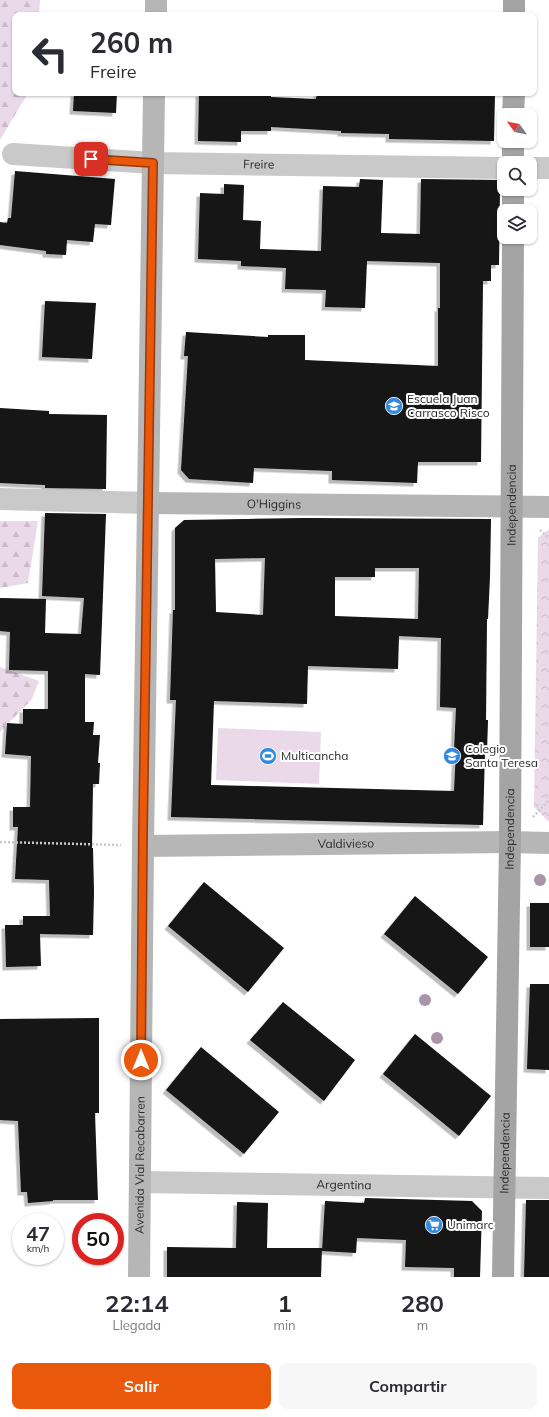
<!DOCTYPE html>
<html lang="es">
<style>
:root{--surface:#fff;--page:#f7f7f7;--text:#2b2b33;--muted:#7c7c81;--accent:#ea580c}
body{margin:0;font-family:Mulish,sans-serif;background:var(--page);color:var(--text);height:100vh;display:flex;flex-direction:column;font-size:15px;white-space:nowrap}
*{box-sizing:border-box;margin:0}
p{font-size:13px;color:var(--muted)}
.icon{flex:none;width:22px;height:22px;fill:none;stroke:currentColor;stroke-width:2;stroke-linecap:round;stroke-linejoin:round}
.map{position:relative;height:1277px;overflow:hidden}
.panel{display:flex;flex-direction:column;background:var(--surface);flex:1}
.panel>*{flex:none}
.hud{position:absolute;left:12px;top:12px;width:525px;height:84px;border-radius:8px;box-shadow:0 1px 3px #0004;background:#fff;color:var(--text);overflow:hidden}
.needle{width:26px;rotate:303deg}
.controls{position:absolute;left:497px;top:108px;display:grid;gap:8px}
.controls a{display:grid;place-items:center;width:40px;height:40px;border-radius:8px;background:var(--surface);box-shadow:0 1px 3px #0004;font-size:20px}
.speed{position:absolute;left:12px;top:1213px;display:flex;gap:8px;font-size:20px;font-weight:700;text-align:center}
.speed>*{display:grid;place-content:center;width:52px;height:52px;border-radius:50%;background:var(--surface);box-shadow:0 1px 3px #0004;line-height:1}
.speed small{font-size:10px;font-weight:400}
.speed .limit{border:6px solid #d22;background:#fff;color:#111}
.pin{position:absolute;display:grid;place-items:center;width:34px;height:34px;color:#fff;margin:-17px;border-radius:8px;box-shadow:0 2px 6px #0006}
.me{position:absolute;width:44px;margin:-22px;rotate:0deg;stroke-linejoin:round;filter:drop-shadow(0 0 3px #0008)}
.turn{display:flex;align-items:center;gap:14px;height:84px;padding:0 12px;font-size:18px}
.turn .icon{width:52px;height:52px;stroke-width:2.5}
.turn b{display:block;font-size:28px;line-height:34px}
.eta{display:flex;justify-content:space-evenly;align-items:center;height:68px;text-align:center}
.eta b{font-size:24px;font-weight:700;line-height:28px}
.action{display:flex;gap:8px;margin-top:auto;padding:8px 12px}
.action a{flex:1;height:46px;border-radius:8px;background:var(--accent);color:#fff;font-size:16px;font-weight:700;line-height:46px;text-align:center}
.action a+a{background:var(--page);color:var(--text)}
.map>svg:first-child{display:block}
.forest{fill:url(#forest-firs)}
.park{fill:url(#park-crowns)}
.garden{fill:#eadae9}
.building{fill:#131313;fill-rule:evenodd;filter:url(#shadow)}
.lines{fill:none;stroke-linecap:round;stroke-linejoin:round}
.path{stroke:#c9c9c9;stroke-width:2.5;stroke-dasharray:2 2;stroke-linecap:butt}
.street{stroke:#c9c9c9;stroke-width:22}
.secondary{stroke:#b6b6b6;stroke-width:22}
.primary{stroke:#a4a4a4;stroke-width:22}
.tree{fill:#ab93a9}
.route-casing{stroke:#983908;stroke-width:10}
.route{stroke:#ea580c;stroke-width:7}
.labels{text-anchor:middle;stroke-width:4;stroke-linejoin:round;paint-order:stroke}
.street-label{font-size:12px;fill:#2c2c2c;stroke:#fff}
.poi-label{font-size:12px;fill:#2c2c2c;stroke:#fff;text-anchor:start}
</style>
<div class="map">
<svg width="549" height="1277" viewBox="0 0 549 1277">
<defs>
<pattern id="forest-firs" width="22" height="20" patternUnits="userSpaceOnUse"><rect width="22" height="20" fill="#eadae9"/><path d="M5 1l3.5 6h-7zM16 11l3.5 6h-7z" fill="#c9bbc8"/></pattern>
<pattern id="park-crowns" width="20" height="18" patternUnits="userSpaceOnUse"><rect width="20" height="18" fill="#eadae9"/><path d="M2 6a3 3 0 1 1 6 0M12 15a3 3 0 1 1 6 0" fill="none" stroke="#c9bbc8"/></pattern>
<filter id="shadow"><feDropShadow dx="-3.5" dy="3.5" stdDeviation="0" flood-color="#0004"/></filter>
</defs>
<rect width="100%" height="100%" fill="#fff"/>
<path class="forest" d="M 0,0 L 40,0 L 39,15 L 15,15 L 15,93 L 28,93 L 0,140 Z
M 0,521 L 38,521 L 28,583 L 0,588 Z
M 0,667 L 39,681 L 32,699 L 0,732 Z"/>
<path class="park" d="M 549,529 L 549,822 L 534,807 L 538,538 Z"/>
<path class="garden" d="M 218,728 L 321,732 L 319,784 L 216,780 Z"/>
<path class="building" d="M 74,93 L 117,93 L 116,113 L 73,111 Z
M 199,93 L 271,93 L 271,97 L 316,99 L 317,93 L 495,93 L 494,141 L 389,139 L 389,134 L 341,133 L 341,131 L 271,127 L 271,131 L 241,131 L 241,142 L 198,141 Z
M 15,171 L 115,179 L 111,225 L 95,224 L 93,242 L 67,240 L 66,255 L 46,254 L 46,251 L 0,245 L 0,222 L 7,223 L 8,218 L 11,218 Z
M 360,179 L 383,180 L 381,233 L 420,234 L 421,179 L 502,180 L 500,189 L 499,265 L 491,265 L 491,281 L 483,281 L 481,462 L 418,462 L 417,483 L 332,480 L 332,471 L 254,468 L 253,483 L 189,479 L 181,470 L 188,356 L 184,356 L 186,332 L 268,337 L 268,335 L 305,335 L 305,360 L 438,366 L 438,308 L 440,308 L 440,263 L 367,261 L 365,308 L 325,307 L 326,290 L 285,289 L 286,268 L 241,266 L 241,261 L 198,259 L 200,193 L 224,194 L 224,184 L 244,185 L 243,220 L 261,221 L 260,249 L 321,251 L 323,186 L 359,187 Z
M 45,301 L 96,303 L 92,359 L 42,357 Z
M 0,408 L 49,411 L 49,414 L 107,415 L 106,489 L 45,488 L 45,485 L 0,483 Z
M 45,513 L 106,514 L 100,675 L 85,674 L 85,722 L 94,722 L 93,735 L 100,735 L 98,763 L 100,763 L 99,784 L 93,784 L 92,848 L 93,848 L 94,892 L 93,935 L 40,934 L 41,966 L 6,967 L 5,925 L 23,925 L 23,916 L 50,916 L 49,880 L 15,879 L 18,827 L 13,827 L 13,807 L 30,807 L 31,756 L 5,754 L 7,723 L 23,724 L 23,709 L 48,709 L 48,671 L 9,670 L 10,632 L 0,631 L 0,598 L 46,599 L 45,633 L 81,634 L 84,598 L 42,596 Z
M 305,518 L 491,519 L 490,577 L 488,619 L 487,619 L 486,720 L 488,720 L 487,752 L 485,752 L 483,825 L 171,817 L 176,700 L 170,700 L 173,610 L 175,610 L 175,528 L 184,520 ZM 265,558 L 263,615 L 216,612 L 215,559 ZM 375,568 L 419,568 L 418,619 L 335,616 L 335,577 L 375,577 ZM 399,636 L 441,638 L 440,707 L 456,708 L 454,751 L 456,751 L 454,791 L 211,785 L 214,701 L 307,704 L 308,666 L 398,669 Z
M 204,882 L 284,948 L 248,992 L 168,926 Z
M 415,896 L 488,957 L 458,994 L 384,934 Z
M 530,903 L 549,903 L 549,947 L 530,947 Z
M 530,984 L 549,984 L 549,1070 L 527,1069 Z
M 283,1002 L 355,1060 L 324,1101 L 250,1040 Z
M 99,1018 L 99,1113 L 95,1113 L 98,1200 L 53,1200 L 53,1201 L 28,1203 L 27,1192 L 21,1192 L 18,1121 L 0,1120 L 0,1019 Z
M 415,1034 L 491,1096 L 459,1136 L 383,1074 Z
M 201,1047 L 279,1112 L 244,1154 L 166,1090 Z
M 365,1198 L 472,1201 L 482,1211 L 480,1277 L 454,1277 L 454,1268 L 405,1267 L 406,1240 L 357,1238 L 356,1253 L 322,1251 L 325,1201 L 364,1203 Z
M 526,1200 L 549,1200 L 549,1277 L 524,1277 Z
M 237,1202 L 268,1203 L 267,1248 L 322,1248 L 321,1277 L 167,1277 L 167,1247 L 236,1248 Z"/>
<g class="lines">
<path class="path" d="M 540,530 L 549,538
M 533,817 L 549,800
M 0,842 L 121,845"/>
<g class="street">
<path id="s1" d="M 13,154 L 153,163 L 504,168"/>
<path d="M 530,168 L 549,168"/>
<path d="M 0,499 L 148,503"/>
<path id="s2" d="M 140,1182 L 549,1188"/>
</g>
<g class="secondary">
<path d="M 156,15 L 156,0"/>
<path id="s3" d="M 148,503 L 549,507"/>
<path id="s4" d="M 143,846 L 510,842 L 549,843"/>
<path id="s5" d="M 139,1277 L 143,846 L 154,93"/>
</g>
<g class="primary">
<path d="M 514,15 L 514,0"/>
<path d="M 513,115 L 514,93"/>
<path d="M 513,163 L 513,141"/>
<path d="M 513,211 L 513,189"/>
<path id="s6" d="M 503,1277 L 510,842 L 513,237"/>
</g>
</g>
<g class="tree">
<circle cx="540" cy="880" r="6"/>
<circle cx="425" cy="1000" r="6"/>
<circle cx="437" cy="1038" r="6"/>
</g>
<g class="lines">
<defs>
<path id="route" d="M 91,159 L 153,163 L 143,830 L 141,1060"/>
</defs>
<use href="#route" class="route-casing"/>
<use href="#route" class="route"/>
</g>
<defs>
<symbol id="school-disc" viewBox="-11 -11 22 22"><circle r="9.5" fill="#3289e0" stroke="#fff"/><path d="M0-5L7-2L0 1L-7-2ZM-4 1L0 2.5L4 1V4Q0 6-4 4Z" fill="#fff"/></symbol>
<symbol id="stadium-disc" viewBox="-11 -11 22 22"><circle r="9.5" fill="#3289e0" stroke="#fff"/><path d="M0-5a6.5 5 0 1 0 0 10a6.5 5 0 1 0 0-10ZM-3.5-1.8h7v3.6h-7Z" fill="#fff"/></symbol>
<symbol id="supermarket-disc" viewBox="-11 -11 22 22"><circle r="9.5" fill="#3289e0" stroke="#fff"/><path d="M-6-5.5h2.5l.6 2H6L4.5 2H-2.5L-4.4-4H-6ZM-1.5 3.2a1.3 1.3 0 1 0 .1 0ZM3 3.2a1.3 1.3 0 1 0 .1 0Z" fill="#fff"/></symbol>
</defs>
<g fill-rule="evenodd">
<use href="#school-disc" x="384" y="396" width="20" height="20"/>
<use href="#stadium-disc" x="258" y="746" width="20" height="20"/>
<use href="#school-disc" x="442" y="746" width="20" height="20"/>
<use href="#supermarket-disc" x="424" y="1215" width="20" height="20"/>
</g>
<g class="labels">
<g class="street-label">
<text dy="4" stroke="none"><textPath href="#s1" startOffset="246">Freire</textPath></text>
<text dy="4" stroke="none"><textPath href="#s3" startOffset="126">O'Higgins</textPath></text>
<text dy="4" stroke="none"><textPath href="#s6" startOffset="772">Independencia</textPath></text>
<text dy="4" stroke="none"><textPath href="#s6" startOffset="448">Independencia</textPath></text>
<text dy="4" stroke="none"><textPath href="#s4" startOffset="203">Valdivieso</textPath></text>
<text dy="4" stroke="none"><textPath href="#s6" startOffset="124">Independencia</textPath></text>
<text dy="4" stroke="none"><textPath href="#s5" startOffset="112">Avenida Vial Recabarren</textPath></text>
<text dy="4" stroke="none"><textPath href="#s2" startOffset="204">Argentina</textPath></text>
</g>
<g class="poi-label">
<text x="407" y="403">Escuela Juan<tspan x="407" dy="14">Carrasco Risco</tspan></text>
<text x="465" y="753">Colegio<tspan x="465" dy="14">Santa Teresa</tspan></text>
<text x="281" y="760">Multicancha</text>
<text x="447" y="1229">Unimarc</text>
</g>
</g>
</svg>
<div class="controls">
<a><svg class="needle" viewBox="-14 -14 28 28"><path d="M0-13l5 13h-10z" fill="#e53935"/><path d="M0 13l5-13h-10z" fill="#7c7c81"/></svg></a>
<a><svg class="icon" aria-label="search" viewBox="0 0 24 24"><circle cx="10" cy="10" r="6"/><path d="M15 15l6 6"/></svg></a>
<a><svg class="icon" aria-label="layers" viewBox="0 0 24 24"><path d="M12 4l9 5-9 5-9-5zM3 14l9 5 9-5"/></svg></a>
</div>
<div class="speed"><div>47<small>km/h</small></div><div class="limit">50</div></div>
<div class="pin" style="left:91px;top:159px;background:#d93025"><svg class="icon" aria-label="arrive" viewBox="0 0 24 24"><path d="M6 21V4h12l-3 4 3 4H6"/></svg></div>
<svg class="me" style="left:141px;top:1060px" viewBox="-20 -20 40 40"><circle r="17" fill="#ea580c" stroke="#fff" stroke-width="3"/><path d="M0-11L8 9 0 5-8 9z" fill="#fff"/></svg>
<div class="hud">
<div class="turn"><svg class="icon" aria-label="left" viewBox="0 0 24 24"><path d="M17 20v-9H6M10 6l-5 5 5 5"/></svg><div><b>260 m</b>Freire</div></div>
</div>
</div>
<section class="panel">
<div class="eta">
<div><b>22:14</b><p>Llegada</p></div>
<div><b>1</b><p>min</p></div>
<div><b>280</b><p>m</p></div>
</div>
<div class="action"><a>Salir</a><a>Compartir</a></div>
</section>
